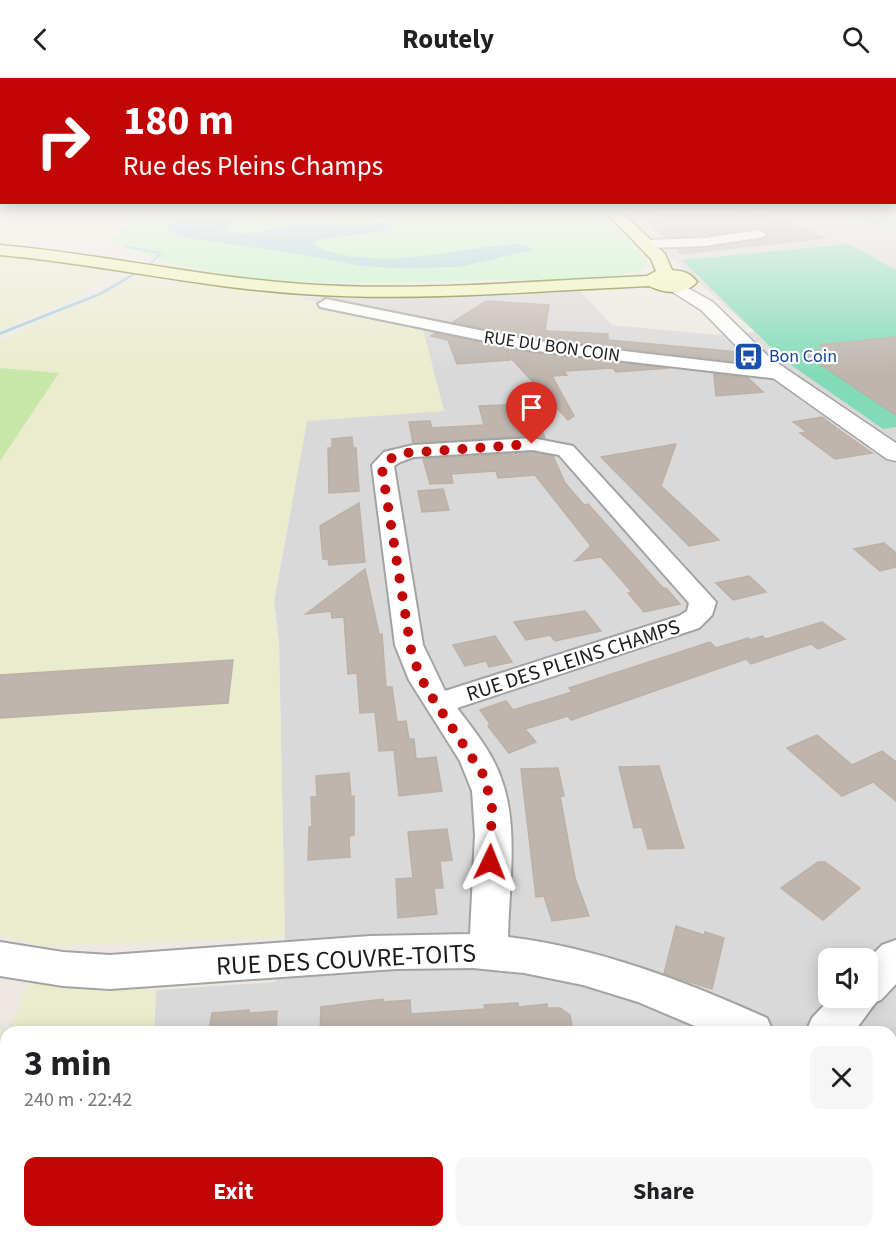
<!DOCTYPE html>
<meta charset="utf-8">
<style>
:root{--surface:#fff;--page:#f6f6f6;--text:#202124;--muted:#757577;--accent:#c20606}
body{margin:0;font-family:"Source Sans 3",sans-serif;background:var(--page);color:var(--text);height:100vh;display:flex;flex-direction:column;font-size:22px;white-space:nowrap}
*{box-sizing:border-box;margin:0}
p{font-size:20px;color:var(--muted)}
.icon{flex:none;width:33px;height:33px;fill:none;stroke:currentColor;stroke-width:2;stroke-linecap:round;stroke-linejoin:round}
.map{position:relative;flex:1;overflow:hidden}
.side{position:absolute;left:0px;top:948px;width:897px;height:212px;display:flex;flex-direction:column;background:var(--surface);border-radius:18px 18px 0 0;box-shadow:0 3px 15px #0003}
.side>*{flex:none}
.top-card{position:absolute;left:0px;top:0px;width:897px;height:126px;box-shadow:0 3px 15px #0003;background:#c20606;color:#fff;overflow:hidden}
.tools{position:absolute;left:818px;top:870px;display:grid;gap:12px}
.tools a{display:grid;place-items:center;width:60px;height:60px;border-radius:12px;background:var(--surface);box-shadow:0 3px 15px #0003;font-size:30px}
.pin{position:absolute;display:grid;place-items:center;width:51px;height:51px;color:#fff;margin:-62px -26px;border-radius:50% 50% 50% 0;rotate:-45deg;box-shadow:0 0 6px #0007}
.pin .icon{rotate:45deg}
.me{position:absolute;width:66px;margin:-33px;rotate:2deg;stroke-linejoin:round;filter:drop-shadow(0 0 4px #0008)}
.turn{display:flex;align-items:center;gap:21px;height:126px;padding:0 24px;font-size:27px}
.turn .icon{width:78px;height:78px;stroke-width:2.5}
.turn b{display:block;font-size:42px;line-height:51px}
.round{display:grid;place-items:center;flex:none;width:63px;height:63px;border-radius:12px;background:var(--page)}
.summary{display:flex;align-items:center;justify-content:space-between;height:102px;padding:0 24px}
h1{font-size:36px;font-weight:700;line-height:45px}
.button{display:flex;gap:12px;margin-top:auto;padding:12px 24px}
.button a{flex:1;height:69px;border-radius:12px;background:var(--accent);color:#fff;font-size:24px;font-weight:700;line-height:69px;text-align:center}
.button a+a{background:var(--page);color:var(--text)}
header{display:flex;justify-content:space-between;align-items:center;height:78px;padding:0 24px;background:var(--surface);font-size:27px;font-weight:700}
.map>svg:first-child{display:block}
.residential{fill:#dad9d9;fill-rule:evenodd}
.farmland{fill:#eaeccd}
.grass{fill:#c7e7a8}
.park{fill:#bff7c3}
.pitch{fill:#81dbb8}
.water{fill:#a3ceda}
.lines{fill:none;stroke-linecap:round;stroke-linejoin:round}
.stream{fill:#a3ceda;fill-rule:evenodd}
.building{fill:#bdb5ae;stroke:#beb0a5;stroke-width:1.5}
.minor-casing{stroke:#a3a3a3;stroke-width:4}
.tertiary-casing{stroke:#a3a3a3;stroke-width:3}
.secondary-casing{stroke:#636e08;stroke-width:3}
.minor{fill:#fff;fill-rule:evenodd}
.tertiary{fill:#fff;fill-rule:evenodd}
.secondary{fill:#f4f7b6;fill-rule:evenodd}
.route{stroke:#c20606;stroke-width:10;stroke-dasharray:0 18}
.labels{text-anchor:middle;stroke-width:4.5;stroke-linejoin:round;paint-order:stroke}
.far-street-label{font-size:18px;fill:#1c1c1c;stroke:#fff}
.far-transit-label{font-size:18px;fill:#164399;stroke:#fff;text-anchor:start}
.street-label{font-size:21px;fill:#1c1c1c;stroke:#fff}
.near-street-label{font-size:26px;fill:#1c1c1c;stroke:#fff}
</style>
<header><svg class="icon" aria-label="back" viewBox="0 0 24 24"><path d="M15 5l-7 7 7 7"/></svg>Routely<svg class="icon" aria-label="search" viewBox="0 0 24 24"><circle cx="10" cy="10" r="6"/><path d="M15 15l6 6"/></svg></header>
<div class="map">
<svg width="896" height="1159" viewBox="0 0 896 1159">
<rect width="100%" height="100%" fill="#ede9e2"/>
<path class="residential" d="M 618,133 L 814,133 L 896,152 L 896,1159 L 132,1159 L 132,1154 L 891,1154 L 891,954 L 154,954 L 156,912 L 275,904 L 285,858 L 279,566 L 274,524 L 307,342 L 444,333 L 421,247 L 300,220 L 579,212 L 612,247 L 718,257 L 755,254 ZM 828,880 L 867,880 L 867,920 L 828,920 Z"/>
<path class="farmland" d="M 0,133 L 157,133 L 114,151 L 99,161 L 0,166 Z
M 0,179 L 23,180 L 113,194 L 76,219 L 0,251 Z
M 142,199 L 300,220 L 422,247 L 444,333 L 307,343 L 274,524 L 279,566 L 285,859 L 43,868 L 0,857 L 0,383 L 59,295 L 0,290 L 0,263 Z
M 29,904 L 156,912 L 154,954 L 6,954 L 6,1154 L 132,1154 L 132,1159 L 0,1159 L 0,954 L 9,953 Z"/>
<path class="grass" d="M 0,290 L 59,295 L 0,383 Z"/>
<path class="park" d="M 166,133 L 239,133 L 297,141 L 370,133 L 601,133 L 648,183 L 645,189 C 603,207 547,202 501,202 C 393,204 266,213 162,182 C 145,177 128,169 111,162 L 123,151 Z"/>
<path class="pitch" d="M 849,166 L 896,192 L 896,349 L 883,351 L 784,282 L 682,182 Z"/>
<path class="water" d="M 814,133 L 882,133 L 896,137 L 896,152 Z
M 210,138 L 233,142 L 223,154 L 247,156 L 294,147 L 355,148 L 382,144 L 397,146 C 390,158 331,156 313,164 C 317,171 328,173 336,175 C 397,190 456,170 516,166 L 527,168 L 534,172 L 458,189 L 394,190 L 362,188 L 292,175 L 187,160 L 172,155 L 166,148 L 178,142 Z"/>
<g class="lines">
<path class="stream" d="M 123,167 L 160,174 L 162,175 L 152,186 L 150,185 L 158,176 L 124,169 Z
M 137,193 L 140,194 L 101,217 L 0,257 L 0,254 L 99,215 Z"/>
</g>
<path class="building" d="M 650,133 L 737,133 L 737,139 L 764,137 L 776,143 L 789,144 L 823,160 L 681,176 L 676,171 L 705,170 L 764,161 L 768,155 L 759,150 L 705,158 L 665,159 L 648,142 L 665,142 Z
M 486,223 L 549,227 L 545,252 L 547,253 L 608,256 L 608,262 L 739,274 L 750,285 L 529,260 L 453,244 Z
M 436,255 L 529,274 L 669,290 L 616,294 L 613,290 L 564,293 L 567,297 L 552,298 L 574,338 L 568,342 L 508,277 L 510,282 L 457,286 L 448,262 L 431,258 Z
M 896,259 L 896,337 L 802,274 L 826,271 L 820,267 Z
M 714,296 L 748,300 L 763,314 L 716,318 Z
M 530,326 L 545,360 L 532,358 L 413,365 L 409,344 L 430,343 L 432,350 L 484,347 L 479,328 Z
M 822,339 L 845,356 L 872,375 L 835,381 L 800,355 L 807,354 L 793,344 Z
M 352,359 L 353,370 L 356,370 L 359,413 L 329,415 L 328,370 L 332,370 L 332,361 Z
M 676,366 L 661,408 L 719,462 L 689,468 L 601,379 Z
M 532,374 L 553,378 L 565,405 L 584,427 L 588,426 L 663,510 L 666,510 L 680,526 L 644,534 L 628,515 L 632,514 L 601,479 L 575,483 L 591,468 L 535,397 L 498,400 L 496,393 L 451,396 L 453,405 L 430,406 L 423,381 Z
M 443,411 L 449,432 L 422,434 L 418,413 Z
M 359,425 L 365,484 L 329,487 L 328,481 L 323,481 L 320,448 Z
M 884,465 L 896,475 L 896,489 L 880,493 L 854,471 Z
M 365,491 L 379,556 L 382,556 L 386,609 L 392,609 L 397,644 L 406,643 L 409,661 L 414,661 L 416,681 L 436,679 L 442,713 L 399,718 L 394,672 L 379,673 L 375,634 L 360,635 L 357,595 L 348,596 L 344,539 L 332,540 L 331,533 L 306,536 Z
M 749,498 L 766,514 L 733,522 L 716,505 Z
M 585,533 L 601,553 L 555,563 L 550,557 L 526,562 L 514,544 Z
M 822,544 L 845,561 L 818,571 L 811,566 L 751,586 L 746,581 L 571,642 L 568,638 L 525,651 L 536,664 L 509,675 L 488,648 L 490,646 L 480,632 L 506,623 L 513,632 L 572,614 L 569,610 L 710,564 L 716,570 L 748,560 L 750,562 L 762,558 L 766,561 Z
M 495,558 L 512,584 L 489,589 L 486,583 L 465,588 L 453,567 Z
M 233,582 L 228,625 L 0,640 L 0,597 Z
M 817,657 L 852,687 L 882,673 L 896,684 L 896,723 L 873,704 L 842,718 L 787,670 Z
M 659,688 L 677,748 L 684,770 L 648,771 L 642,749 L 634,750 L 619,689 Z
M 558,690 L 564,718 L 560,718 L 575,800 L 589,838 L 552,843 L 544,818 L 536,819 L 521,691 Z
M 349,695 L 351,719 L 354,718 L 354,757 L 349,758 L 350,779 L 308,782 L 309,749 L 312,749 L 311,719 L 317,719 L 316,698 Z
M 447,751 L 452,782 L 440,783 L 443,810 L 434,810 L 437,836 L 398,840 L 396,801 L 413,800 L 408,754 Z
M 818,784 L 825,784 L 860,810 L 823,842 L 781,810 Z
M 676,848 L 704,857 L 705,854 L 724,860 L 712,911 L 664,896 Z
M 383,921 L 383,924 L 410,922 L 411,936 L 485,931 L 484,927 L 518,925 L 518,929 L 547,926 L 547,930 L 560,930 L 570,937 L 573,954 L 320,954 L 321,929 Z
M 249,932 L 249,935 L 277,933 L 276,954 L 209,954 L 212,935 Z"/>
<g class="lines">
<defs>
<path id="minor" d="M 759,152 L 766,156 L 764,159 L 705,168 L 647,170 L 640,166 L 647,162 L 705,160 Z
M 326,221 L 529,262 L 780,291 L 789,296 L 780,301 L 529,272 L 320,229 L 318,226 Z
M 532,360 L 573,368 L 716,524 L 712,537 L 699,550 L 457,630 C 473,651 492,674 501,700 C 519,748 509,808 508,859 C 599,870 684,903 767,940 L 773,954 L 709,954 L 638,924 L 583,907 L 524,895 L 473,890 L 396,891 L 110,911 L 63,908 L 0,898 L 0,864 L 63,874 L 110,877 L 370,858 L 470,856 L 475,757 L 472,713 L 460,683 L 409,602 L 395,567 L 372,387 L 384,374 L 413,367 ZM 532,372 L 559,377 L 689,525 L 687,533 L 679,538 L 445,613 L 423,567 L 394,388 L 400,384 L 414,379 Z
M 896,862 L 896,906 L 881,922 L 876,924 L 854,954 L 806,954 L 812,940 L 831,920 L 867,920 L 867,882 L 882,867 Z
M 891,1003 L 896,1005 L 896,1050 L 891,1048 Z
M 739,1154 L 788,1154 L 786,1159 L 736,1159 Z"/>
<path id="tertiary" d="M 677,204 L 713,224 L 770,280 L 896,365 L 896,383 L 887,381 L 756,288 L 701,232 L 671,213 L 668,209 Z"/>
<path id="secondary" d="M 605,133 L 621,133 L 665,176 L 672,192 C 683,193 691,195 697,204 C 685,218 663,215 649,208 C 533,213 418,224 303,216 C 201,210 101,186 0,177 L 0,167 C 101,176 201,199 302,206 C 417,214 532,203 647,198 L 656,193 L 651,181 Z"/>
</defs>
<use href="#minor" class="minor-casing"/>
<use href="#tertiary" class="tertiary-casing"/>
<use href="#secondary" class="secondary-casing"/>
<use href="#minor" class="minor"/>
<use href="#tertiary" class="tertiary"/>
<use href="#secondary" class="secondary"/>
</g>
<linearGradient id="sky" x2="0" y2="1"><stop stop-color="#8cbee2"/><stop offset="0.45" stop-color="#f7f5f2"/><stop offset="1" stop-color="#f7f5f2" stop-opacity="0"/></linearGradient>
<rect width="896" height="296" fill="url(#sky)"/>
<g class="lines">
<path class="route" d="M 490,784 L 492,728 L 484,698 L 426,610 L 412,578 L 382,391 L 387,382 L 405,375 L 532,366"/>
</g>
<defs>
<symbol id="bus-square" viewBox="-11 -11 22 22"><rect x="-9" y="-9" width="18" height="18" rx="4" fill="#1a4fb4" stroke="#fff"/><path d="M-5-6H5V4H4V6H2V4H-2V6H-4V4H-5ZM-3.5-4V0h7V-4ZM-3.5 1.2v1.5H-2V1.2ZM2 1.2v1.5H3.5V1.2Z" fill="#fff"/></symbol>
</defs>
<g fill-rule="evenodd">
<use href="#bus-square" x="732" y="262" width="33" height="33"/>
</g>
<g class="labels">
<g class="far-street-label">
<text transform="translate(552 268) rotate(8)" y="6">RUE DU BON COIN</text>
</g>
<g class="far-transit-label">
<text x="769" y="284">Bon Coin</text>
</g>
<g class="street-label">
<text transform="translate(573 582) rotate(-18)" y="7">RUE DES PLEINS CHAMPS</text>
</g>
<g class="near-street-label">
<text transform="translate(346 881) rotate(-3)" y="9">RUE DES COUVRE-TOITS</text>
</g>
</g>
</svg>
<div class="tools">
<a><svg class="icon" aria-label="sound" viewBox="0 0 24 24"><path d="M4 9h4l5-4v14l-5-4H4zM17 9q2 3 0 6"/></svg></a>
</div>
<div class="pin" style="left:532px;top:366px;background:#d93025"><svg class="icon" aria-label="arrive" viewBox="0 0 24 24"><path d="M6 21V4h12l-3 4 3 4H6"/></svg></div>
<svg class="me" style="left:490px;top:784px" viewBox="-20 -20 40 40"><path d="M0-17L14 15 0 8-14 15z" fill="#c20606" stroke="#fff" stroke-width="4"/></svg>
<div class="top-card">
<div class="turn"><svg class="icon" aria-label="right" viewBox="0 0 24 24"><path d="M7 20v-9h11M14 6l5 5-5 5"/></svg><div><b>180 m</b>Rue des Pleins Champs</div></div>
</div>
<section class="side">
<div class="summary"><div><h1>3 min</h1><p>240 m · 22:42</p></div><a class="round"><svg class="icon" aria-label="close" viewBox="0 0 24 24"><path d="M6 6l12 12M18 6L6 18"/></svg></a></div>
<div class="button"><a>Exit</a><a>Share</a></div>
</section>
</div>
